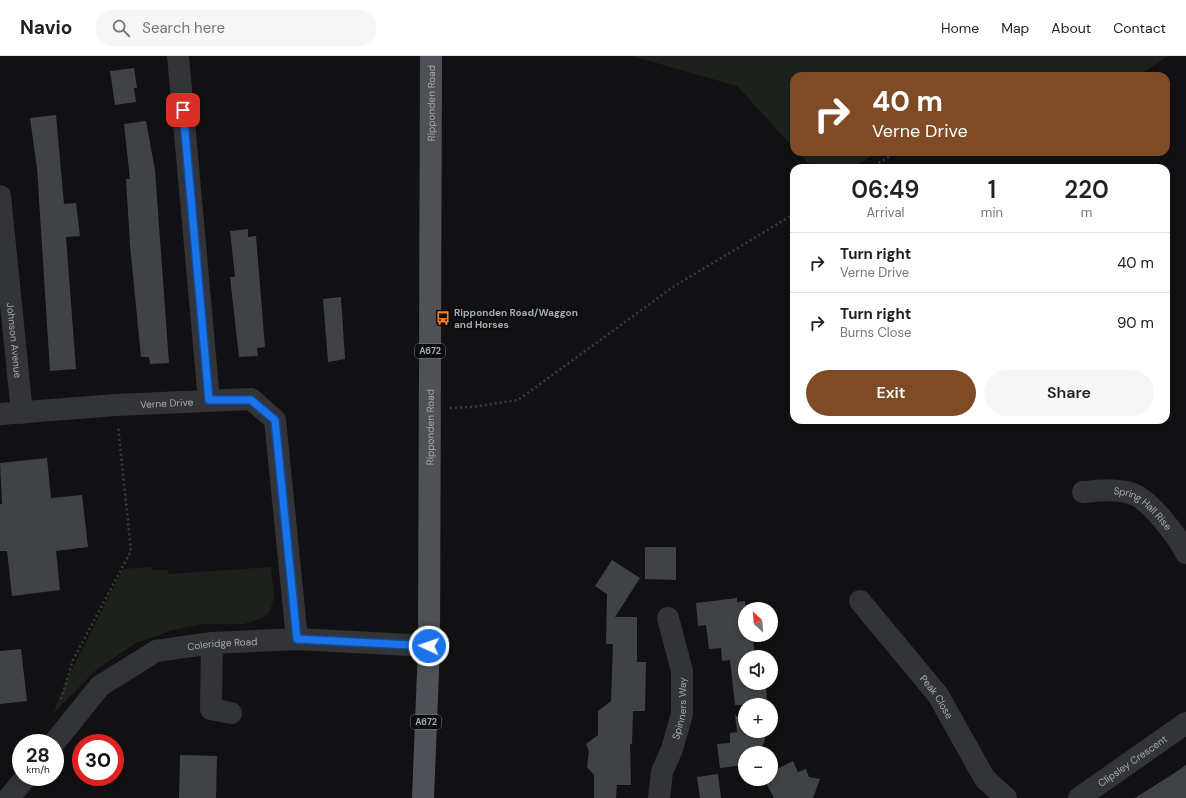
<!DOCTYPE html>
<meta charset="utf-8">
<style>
:root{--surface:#fff;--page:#f6f6f6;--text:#202124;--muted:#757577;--line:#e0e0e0;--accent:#7f4b26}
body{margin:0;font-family:"DM Sans",sans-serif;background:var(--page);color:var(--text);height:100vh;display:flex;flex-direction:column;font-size:15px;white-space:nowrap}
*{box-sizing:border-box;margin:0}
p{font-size:13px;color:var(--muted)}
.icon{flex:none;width:22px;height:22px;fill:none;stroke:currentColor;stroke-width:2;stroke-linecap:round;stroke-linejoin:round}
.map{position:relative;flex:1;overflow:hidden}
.side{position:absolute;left:790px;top:108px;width:380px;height:260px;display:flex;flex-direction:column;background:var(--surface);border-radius:12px;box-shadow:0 2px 6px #0003}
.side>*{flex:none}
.top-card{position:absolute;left:790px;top:16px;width:380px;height:84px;border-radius:12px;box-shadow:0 2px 6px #0003;background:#7f4b26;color:#fff;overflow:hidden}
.needle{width:26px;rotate:334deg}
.buttons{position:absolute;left:738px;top:546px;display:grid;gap:8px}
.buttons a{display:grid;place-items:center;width:40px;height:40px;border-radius:50%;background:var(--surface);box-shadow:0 2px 6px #0003;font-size:20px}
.speed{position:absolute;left:12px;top:678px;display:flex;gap:8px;font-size:20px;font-weight:700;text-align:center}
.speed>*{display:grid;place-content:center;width:52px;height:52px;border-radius:50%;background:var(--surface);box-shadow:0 2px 6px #0003;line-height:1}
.speed small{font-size:10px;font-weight:400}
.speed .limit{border:6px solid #d22;background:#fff;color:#111}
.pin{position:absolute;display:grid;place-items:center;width:34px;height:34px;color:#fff;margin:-17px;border-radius:8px;box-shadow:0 2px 6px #0006}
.me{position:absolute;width:44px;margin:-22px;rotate:273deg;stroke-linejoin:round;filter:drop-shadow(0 0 3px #0008)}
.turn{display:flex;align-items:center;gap:14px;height:84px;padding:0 16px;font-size:18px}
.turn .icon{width:52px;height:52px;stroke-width:2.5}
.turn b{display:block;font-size:28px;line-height:34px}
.eta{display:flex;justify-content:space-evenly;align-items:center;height:68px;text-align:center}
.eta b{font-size:24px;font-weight:600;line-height:28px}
.cta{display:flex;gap:8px;margin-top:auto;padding:8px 16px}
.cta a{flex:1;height:46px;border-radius:24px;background:var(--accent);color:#fff;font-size:16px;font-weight:600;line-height:46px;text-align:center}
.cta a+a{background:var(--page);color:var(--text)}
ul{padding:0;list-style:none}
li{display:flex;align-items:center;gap:12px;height:60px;padding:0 16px;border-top:1px solid var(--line)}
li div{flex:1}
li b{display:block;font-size:15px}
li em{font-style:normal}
header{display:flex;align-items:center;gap:24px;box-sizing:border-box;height:56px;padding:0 20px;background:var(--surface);border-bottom:1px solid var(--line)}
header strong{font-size:19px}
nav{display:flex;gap:22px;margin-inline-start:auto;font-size:14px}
.search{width:280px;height:36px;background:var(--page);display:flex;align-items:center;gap:10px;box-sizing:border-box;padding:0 14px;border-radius:22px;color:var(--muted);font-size:15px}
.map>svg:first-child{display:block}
.green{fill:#1c221b}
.building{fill:#404346}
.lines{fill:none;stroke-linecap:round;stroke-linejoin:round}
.path{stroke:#383b3f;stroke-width:2.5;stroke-dasharray:2 3;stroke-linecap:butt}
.minor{stroke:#323438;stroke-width:22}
.primary{stroke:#4e5257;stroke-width:22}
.route-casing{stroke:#114b97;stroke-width:10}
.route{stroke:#1a73e8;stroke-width:7}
.labels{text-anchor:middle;stroke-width:4;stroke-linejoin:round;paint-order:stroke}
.shield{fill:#0c0c0e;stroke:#757c82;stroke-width:1}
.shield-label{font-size:9px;font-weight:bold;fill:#a2acb4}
.street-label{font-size:10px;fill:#a2acb4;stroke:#0c0c0e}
.poi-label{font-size:10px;font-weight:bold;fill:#a2acb4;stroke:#0c0c0e;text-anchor:start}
</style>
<header>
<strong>Navio</strong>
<div class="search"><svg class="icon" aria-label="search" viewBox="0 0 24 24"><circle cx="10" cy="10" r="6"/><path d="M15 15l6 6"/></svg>Search here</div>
<nav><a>Home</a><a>Map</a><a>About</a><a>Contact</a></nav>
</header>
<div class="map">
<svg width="1186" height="742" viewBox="0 0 1186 742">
<rect width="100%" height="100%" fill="#111113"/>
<path class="green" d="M 632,0 L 1168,0 L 1138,20 L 794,20 L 794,92 L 737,30 Z
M 798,96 L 879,96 L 851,112 L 813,112 Z
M 151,511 L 152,514 L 167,514 L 169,518 L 271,511 L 274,539 L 272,549 L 267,559 L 254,565 L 244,568 L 202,568 L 173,574 L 136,587 L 97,613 L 53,657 L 67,623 L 123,513 Z"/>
<path class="building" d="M 134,12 L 137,32 L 134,32 L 136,46 L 115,49 L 110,15 Z
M 56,59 L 64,148 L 76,147 L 80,180 L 66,181 L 76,313 L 50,315 L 37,112 L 30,62 Z
M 146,65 L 155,114 L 169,307 L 150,308 L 149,301 L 141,301 L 130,189 L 126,123 L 130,123 L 124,68 Z
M 248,173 L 248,181 L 256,180 L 265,291 L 257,292 L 258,300 L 239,301 L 230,221 L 235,221 L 230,175 Z
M 341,241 L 345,303 L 328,306 L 323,243 Z
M 47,402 L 51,442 L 82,439 L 88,491 L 56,495 L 60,534 L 12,540 L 7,495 L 0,495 L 0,448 L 2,448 L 0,407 Z
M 645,491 L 676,491 L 676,524 L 645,523 Z
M 612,504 L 640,522 L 615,561 L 637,561 L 637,606 L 646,606 L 645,655 L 633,655 L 632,688 L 630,688 L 631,729 L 617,729 L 616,742 L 594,742 L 594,719 L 587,711 L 589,695 L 586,688 L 598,679 L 598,655 L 611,645 L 613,588 L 606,588 L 607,538 L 595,530 Z
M 737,542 L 737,546 L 745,545 L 745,579 L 753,583 L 755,601 L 745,601 L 745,627 L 766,627 L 767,649 L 735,649 L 730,604 L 722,605 L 721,592 L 709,593 L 706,569 L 698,570 L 696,547 Z
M 21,593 L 27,645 L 0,648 L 0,595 Z
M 735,659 L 745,665 L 745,675 L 761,675 L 764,677 L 765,684 L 759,697 L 745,697 L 745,709 L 720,712 L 717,688 L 730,687 L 730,677 L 737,676 Z
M 180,699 L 217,700 L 216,742 L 179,742 Z
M 793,705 L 798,716 L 806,713 L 809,721 L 820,723 L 813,742 L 774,742 L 764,723 L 771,723 L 771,716 Z
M 1186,709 L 1186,742 L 1135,742 L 1173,718 Z
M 718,718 L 721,742 L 700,742 L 697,721 Z"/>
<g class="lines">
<path class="path" d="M 870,112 L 897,96
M 450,352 L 472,351 L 518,344 L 673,231 L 794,158
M 61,643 L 73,604 L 131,495 L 118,370"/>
<g class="minor">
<path d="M 178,0 L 209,344"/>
<path id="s1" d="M 0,140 L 22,357"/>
<path id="s2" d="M 0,358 L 116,349 L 251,343 L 275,364 L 297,583"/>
<path id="s3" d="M 1083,436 C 1099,435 1118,432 1133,438 C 1150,444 1178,481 1186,497"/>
<path id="s4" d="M 860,545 L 938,639 L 985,723 L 1006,742"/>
<path d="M 212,587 L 211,653 L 231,657"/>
<path id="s5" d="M 54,687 L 100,630 L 156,595 L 212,587 L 297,583 L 429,590"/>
<path d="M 9,742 L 26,721"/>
<path id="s6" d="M 659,742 L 662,716 L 672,693 L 682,658 L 682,615 L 668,562"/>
<path id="s7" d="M 1079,742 L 1186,667"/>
</g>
<path class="primary" id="s8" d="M 423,742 L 429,590 L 431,0"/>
</g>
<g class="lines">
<defs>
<path id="route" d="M 183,54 L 209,344 L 251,344 L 275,364 L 297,583 L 429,590"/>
</defs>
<use href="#route" class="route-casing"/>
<use href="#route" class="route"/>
</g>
<defs>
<symbol id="bus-bare" viewBox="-9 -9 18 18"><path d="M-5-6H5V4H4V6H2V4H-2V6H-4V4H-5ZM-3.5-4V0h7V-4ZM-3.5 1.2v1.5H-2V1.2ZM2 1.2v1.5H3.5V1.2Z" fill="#f37f28" stroke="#0c0c0e" stroke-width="2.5" paint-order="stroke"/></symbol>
</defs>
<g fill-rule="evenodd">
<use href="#bus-bare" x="433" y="252" width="20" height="20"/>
</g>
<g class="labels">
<g class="shield">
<rect x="415" y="288" width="30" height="14" rx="3"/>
<rect x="411" y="659" width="30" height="14" rx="3"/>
</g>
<g class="shield-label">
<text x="430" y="298">A672</text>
<text x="426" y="669">A672</text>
</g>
<g class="street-label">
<text dy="4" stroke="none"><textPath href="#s8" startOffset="695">Ripponden Road</textPath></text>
<text dy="4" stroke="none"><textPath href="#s1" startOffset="145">Johnson Avenue</textPath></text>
<text dy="4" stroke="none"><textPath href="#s2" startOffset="167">Verne Drive</textPath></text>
<text dy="4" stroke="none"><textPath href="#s8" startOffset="371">Ripponden Road</textPath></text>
<text dy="4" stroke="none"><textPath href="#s3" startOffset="66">Spring Hall Rise</textPath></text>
<text dy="4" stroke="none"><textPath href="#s5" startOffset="206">Coleridge Road</textPath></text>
<text dy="4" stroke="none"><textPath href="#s4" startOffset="123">Peak Close</textPath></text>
<text dy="4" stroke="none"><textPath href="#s6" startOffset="93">Spinners Way</textPath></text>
<text dy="4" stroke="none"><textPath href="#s7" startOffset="65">Clipsley Crescent</textPath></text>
</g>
<g class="poi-label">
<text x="454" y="260">Ripponden Road/Waggon<tspan x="454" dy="12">and Horses</tspan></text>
</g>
</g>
</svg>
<div class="buttons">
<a><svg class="needle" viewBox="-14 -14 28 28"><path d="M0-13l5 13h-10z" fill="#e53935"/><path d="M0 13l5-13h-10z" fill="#757577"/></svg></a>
<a><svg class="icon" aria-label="sound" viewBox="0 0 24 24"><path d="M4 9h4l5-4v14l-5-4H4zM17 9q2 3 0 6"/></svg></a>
<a>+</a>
<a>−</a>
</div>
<div class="speed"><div>28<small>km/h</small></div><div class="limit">30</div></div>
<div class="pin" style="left:183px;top:54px;background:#d93025"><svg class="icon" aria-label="arrive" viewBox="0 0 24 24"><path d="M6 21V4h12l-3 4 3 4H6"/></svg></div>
<svg class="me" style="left:429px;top:590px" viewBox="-20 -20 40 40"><circle r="17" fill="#1a73e8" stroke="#fff" stroke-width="3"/><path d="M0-11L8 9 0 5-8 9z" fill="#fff"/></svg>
<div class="top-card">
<div class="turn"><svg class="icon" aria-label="right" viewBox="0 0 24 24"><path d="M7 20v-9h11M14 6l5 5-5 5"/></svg><div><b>40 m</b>Verne Drive</div></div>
</div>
<section class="side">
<div class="eta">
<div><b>06:49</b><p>Arrival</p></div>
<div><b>1</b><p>min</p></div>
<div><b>220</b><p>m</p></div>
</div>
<ul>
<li><svg class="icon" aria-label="right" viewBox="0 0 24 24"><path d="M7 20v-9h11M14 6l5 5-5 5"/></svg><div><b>Turn right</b><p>Verne Drive</p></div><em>40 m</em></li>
<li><svg class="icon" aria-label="right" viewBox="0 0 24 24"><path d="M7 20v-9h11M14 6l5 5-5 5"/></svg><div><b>Turn right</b><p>Burns Close</p></div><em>90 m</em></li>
</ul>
<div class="cta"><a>Exit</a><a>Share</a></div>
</section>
</div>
